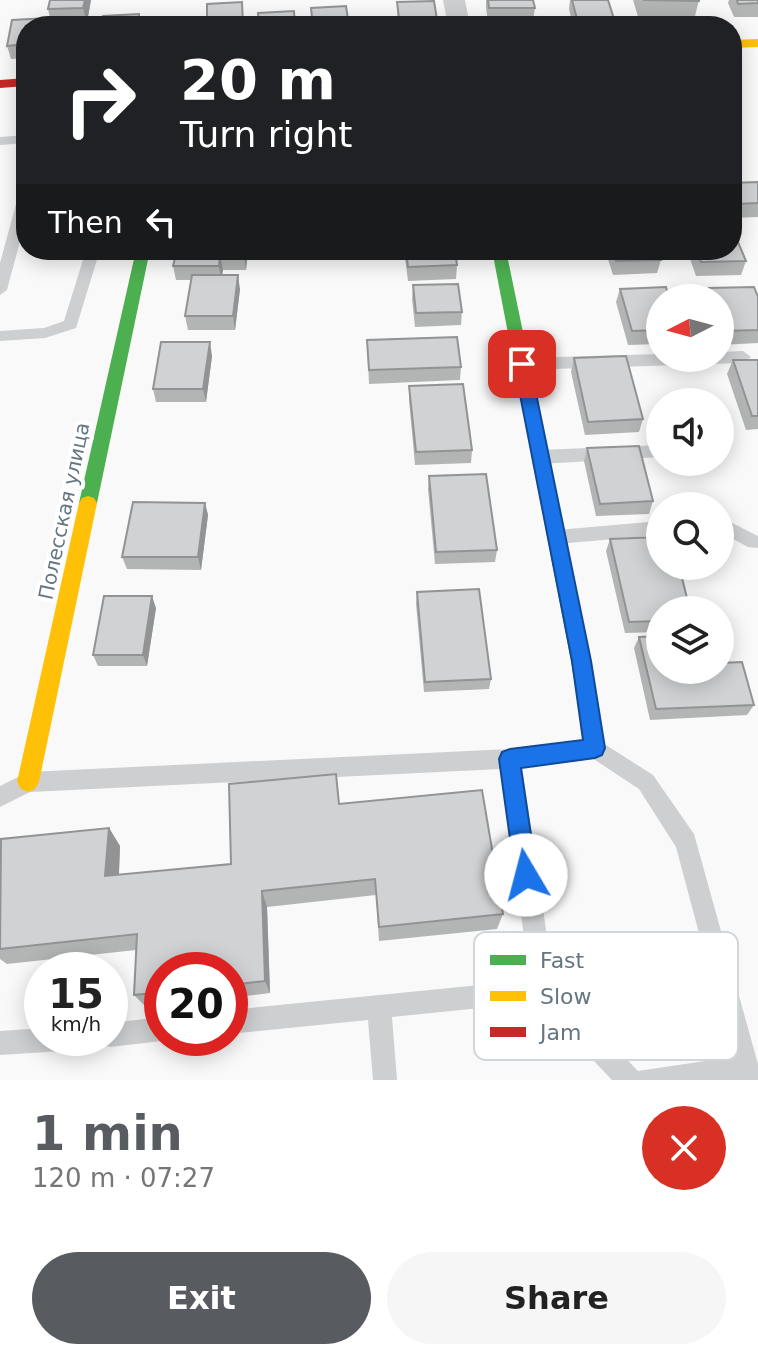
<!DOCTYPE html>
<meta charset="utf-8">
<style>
:root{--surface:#fff;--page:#f6f6f6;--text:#222;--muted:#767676;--accent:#585c60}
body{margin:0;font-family:"DejaVu Sans",sans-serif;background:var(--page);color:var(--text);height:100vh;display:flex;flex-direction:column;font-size:30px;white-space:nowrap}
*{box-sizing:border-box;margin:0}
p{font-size:26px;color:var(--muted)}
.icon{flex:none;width:44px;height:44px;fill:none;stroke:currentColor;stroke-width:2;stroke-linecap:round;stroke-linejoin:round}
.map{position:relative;height:1080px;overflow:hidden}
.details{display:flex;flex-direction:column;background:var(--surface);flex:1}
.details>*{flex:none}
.guide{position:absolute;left:16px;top:16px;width:726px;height:244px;border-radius:32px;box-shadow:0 4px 20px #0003;background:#202124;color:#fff;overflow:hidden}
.needle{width:52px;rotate:264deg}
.tools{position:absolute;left:646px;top:284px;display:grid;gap:16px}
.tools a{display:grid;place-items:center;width:88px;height:88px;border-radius:50%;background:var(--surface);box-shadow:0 4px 20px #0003;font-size:40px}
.speed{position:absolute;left:24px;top:952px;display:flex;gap:16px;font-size:40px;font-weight:700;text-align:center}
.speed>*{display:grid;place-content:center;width:104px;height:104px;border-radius:50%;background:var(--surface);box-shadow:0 4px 20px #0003;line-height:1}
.speed small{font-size:20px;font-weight:400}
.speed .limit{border:12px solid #d22;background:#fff;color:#111}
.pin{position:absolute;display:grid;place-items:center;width:68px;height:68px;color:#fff;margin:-34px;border-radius:16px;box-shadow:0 4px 12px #0006}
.me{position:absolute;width:88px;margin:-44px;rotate:352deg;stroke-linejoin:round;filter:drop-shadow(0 0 6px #0008)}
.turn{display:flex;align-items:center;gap:28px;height:168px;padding:0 32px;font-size:36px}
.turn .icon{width:104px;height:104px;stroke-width:2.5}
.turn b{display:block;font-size:56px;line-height:68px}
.then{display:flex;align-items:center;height:76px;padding:0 32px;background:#0003;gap:16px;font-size:30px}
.round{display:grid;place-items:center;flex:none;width:84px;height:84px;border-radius:42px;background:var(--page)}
.overview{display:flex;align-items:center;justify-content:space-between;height:136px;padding:0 32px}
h1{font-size:48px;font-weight:700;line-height:60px;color:var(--accent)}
.button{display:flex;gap:16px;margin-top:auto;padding:16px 32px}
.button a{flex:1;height:92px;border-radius:48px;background:var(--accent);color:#fff;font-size:32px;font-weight:700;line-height:92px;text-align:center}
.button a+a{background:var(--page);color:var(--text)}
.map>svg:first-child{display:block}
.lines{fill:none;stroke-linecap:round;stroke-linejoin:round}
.lane{fill:#cecfd0;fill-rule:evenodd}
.street{fill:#cecfd0;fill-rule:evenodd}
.fast{fill:#4caf50;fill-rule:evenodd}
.slow{fill:#ffc107;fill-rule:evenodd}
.jam{fill:#c62828;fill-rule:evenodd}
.wall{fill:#b3b5b5}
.shaded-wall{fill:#929394}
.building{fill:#d0d2d3;stroke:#929394;stroke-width:2}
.route{fill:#1a73e8;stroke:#114b97;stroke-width:2}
.labels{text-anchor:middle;stroke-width:8;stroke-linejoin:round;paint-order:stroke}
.street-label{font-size:20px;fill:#657683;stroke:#fff}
.key{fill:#fff;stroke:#d1d6da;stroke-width:2}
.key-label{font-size:22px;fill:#657683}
</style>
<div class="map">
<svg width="758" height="1080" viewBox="0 0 758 1080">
<rect width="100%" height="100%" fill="#f9f9f9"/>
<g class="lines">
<path class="lane" d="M 26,135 L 26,143 L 0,145 L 0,137 Z
M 26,189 L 26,219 L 7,290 L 0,295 L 0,263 L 19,193 Z
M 86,250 L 100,250 L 76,328 L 45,338 L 0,341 L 0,331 L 44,328 L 64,321 Z
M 743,351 L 751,357 L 743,363 L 522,370 L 514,364 L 522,358 L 660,354 L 660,358 L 720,358 L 720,352 Z
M 660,445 L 660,457 L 540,464 L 532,457 L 540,450 Z
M 720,517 L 758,536 L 758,548 L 748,547 L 720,532 Z
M 660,521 L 660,535 L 557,544 L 551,542 L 548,537 L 551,532 L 557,530 Z
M 595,738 L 653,775 L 694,834 L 758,1064 L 758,1080 L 612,1080 L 538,1002 L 392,1017 L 397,1080 L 373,1080 L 368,1020 L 230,1034 L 230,1010 L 530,980 L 501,769 L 30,792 L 0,807 L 0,786 L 28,772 L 510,749 ZM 592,758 L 639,789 L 676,847 L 732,1057 L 638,1071 L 554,984 L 522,767 Z
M 162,1017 L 162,1038 L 169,1038 L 162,1041 L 110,1047 L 101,1044 L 99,1038 L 110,1038 L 110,1023 Z
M 42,1028 L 42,1038 L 90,1038 L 87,1047 L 78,1050 L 0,1055 L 0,1031 Z"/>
<path class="street" d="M 443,0 L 465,0 L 470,26 L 448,26 Z"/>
<path class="fast" d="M 136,250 L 150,250 L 97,503 L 94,508 L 82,508 L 79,503 Z
M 492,250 L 506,250 L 591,661 L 605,748 L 602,755 L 595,758 L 588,755 L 585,748 L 571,661 Z"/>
<path class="slow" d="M 758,39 L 758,47 L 732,48 L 732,40 Z
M 88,496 L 94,498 L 97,503 L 39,782 L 35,789 L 28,792 L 21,789 L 17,782 L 79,503 L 82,498 Z"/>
<path class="jam" d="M 26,78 L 26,86 L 0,88 L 0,80 Z"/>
</g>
<path class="wall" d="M 91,0 L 87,22 L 51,23 L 48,9 Z
M 486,0 L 533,0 L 535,8 L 533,21 L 488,22 L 486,8 Z
M 570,0 L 608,0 L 614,19 L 612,26 L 573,26 L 569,9 Z
M 633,0 L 699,0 L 694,20 L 639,20 Z
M 729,0 L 758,0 L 758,17 L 734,17 L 728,3 Z
M 397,2 L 438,26 L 398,26 Z
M 48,18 L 50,26 L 26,26 L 26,58 L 11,59 L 7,46 L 12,20 Z
M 758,182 L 758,217 L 732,218 L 732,183 Z
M 177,250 L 248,250 L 246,270 L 223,270 L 222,275 L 240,289 L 235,330 L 188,330 L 185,316 L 191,280 L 176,280 L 173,266 Z
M 404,250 L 455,250 L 457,265 L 456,279 L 408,281 Z
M 605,250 L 658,250 L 661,260 L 657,273 L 613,275 Z
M 687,250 L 732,250 L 746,261 L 741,275 L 696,276 Z
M 413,285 L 462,312 L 461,325 L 415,327 L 412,299 Z
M 709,288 L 758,297 L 758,343 L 720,345 L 720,298 L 706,298 Z
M 620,289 L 660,298 L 660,344 L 628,345 L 616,302 Z
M 367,340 L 461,367 L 460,380 L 369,384 Z
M 212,356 L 206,402 L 156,402 L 153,389 Z
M 574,358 L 643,419 L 639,432 L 585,435 L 571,372 Z
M 733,360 L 758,360 L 758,429 L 746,430 L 727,374 Z
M 409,386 L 472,450 L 471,463 L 415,465 L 409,400 Z
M 587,448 L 653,501 L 649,514 L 596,516 L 584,461 Z
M 429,476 L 497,550 L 495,562 L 435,564 L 428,489 Z
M 205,503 L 208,515 L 201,570 L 127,569 L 122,557 Z
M 610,539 L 660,610 L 660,632 L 625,633 L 606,551 Z
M 417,592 L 491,679 L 489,689 L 424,692 L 416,604 Z
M 156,608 L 147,666 L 98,666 L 93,655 Z
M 639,637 L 754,705 L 747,715 L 650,720 L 634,648 Z
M 339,804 L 503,914 L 497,929 L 379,941 L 376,895 L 267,907 L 270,993 L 230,998 L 230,970 L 162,970 L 162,1005 L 146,1007 L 134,995 L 136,950 L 7,964 L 0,959 L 0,847 L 109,828 L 120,846 L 119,875 L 231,864 Z"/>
<path class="shaded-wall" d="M 85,0 L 91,0 L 87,22 L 83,8 Z
M 244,250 L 248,250 L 246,270 L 244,256 Z
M 220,256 L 223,270 L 221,280 L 219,266 Z
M 238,275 L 240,289 L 235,330 L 233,316 Z
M 210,342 L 212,356 L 206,402 L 203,389 Z
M 205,503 L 208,515 L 201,570 L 198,557 Z
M 152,596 L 156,608 L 147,666 L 143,655 Z
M 109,828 L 120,846 L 118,893 L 105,876 Z
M 262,891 L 267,907 L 270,993 L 265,981 Z"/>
<path class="building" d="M 50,0 L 85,0 L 83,8 L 48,9 Z
M 488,0 L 533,0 L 535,8 L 489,8 Z
M 572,0 L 608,0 L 614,19 L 577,19 Z
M 643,0 L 699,0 L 699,1 Z
M 737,0 L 758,0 L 758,3 L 738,4 Z
M 434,1 L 438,26 L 400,26 L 397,2 Z
M 242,2 L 243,26 L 207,26 L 207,4 Z
M 346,6 L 349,26 L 313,26 L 311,8 Z
M 294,11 L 295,26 L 259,26 L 258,13 Z
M 139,14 L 139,26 L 102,26 L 103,16 Z
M 48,18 L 47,26 L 26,26 L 26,44 L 7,46 L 12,20 Z
M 758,182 L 758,203 L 737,204 L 732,193 L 732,183 Z
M 732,228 L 746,261 L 701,262 L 697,250 L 732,250 Z
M 177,250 L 244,250 L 244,256 L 220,256 L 219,266 L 173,266 Z
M 406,250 L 455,250 L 457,265 L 408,267 Z
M 613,250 L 658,250 L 661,260 L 616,261 Z
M 192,275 L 238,275 L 233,316 L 185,316 Z
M 458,284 L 462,312 L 416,313 L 413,285 Z
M 666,287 L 669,298 L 660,298 L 660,330 L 632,331 L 620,289 Z
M 754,287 L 758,297 L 758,330 L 724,331 L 720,319 L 720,298 L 712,298 L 709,288 Z
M 457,337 L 461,367 L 369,370 L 367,340 Z
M 161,342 L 210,342 L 203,389 L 153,389 Z
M 626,356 L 643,419 L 588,422 L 574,358 Z
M 733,360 L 758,360 L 758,416 L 752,416 Z
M 463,384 L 472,450 L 416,452 L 409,386 Z
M 639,446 L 653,501 L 600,504 L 587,448 Z
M 486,474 L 497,550 L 436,552 L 429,476 Z
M 133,502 L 205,503 L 198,557 L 122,557 Z
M 660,537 L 660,566 L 679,566 L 690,610 L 660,610 L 660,621 L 629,622 L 610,539 Z
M 479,589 L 491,679 L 425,682 L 417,592 Z
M 104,596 L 152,596 L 143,655 L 93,655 Z
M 660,636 L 660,670 L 720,670 L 720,663 L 742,662 L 754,705 L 656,709 L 639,637 Z
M 336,774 L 339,804 L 482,790 L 503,914 L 379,927 L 375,879 L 262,891 L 265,981 L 230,985 L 230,970 L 162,970 L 162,992 L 134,995 L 137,934 L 0,949 L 1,839 L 109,828 L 105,876 L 231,864 L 229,784 Z"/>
<path class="route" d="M 522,358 L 530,364 L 591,661 L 605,748 L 602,755 L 595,758 L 521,768 L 537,875 L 534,883 L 526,886 L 518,883 L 515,875 L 499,759 L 502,752 L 510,749 L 583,740 L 572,661 L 514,364 Z"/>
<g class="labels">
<g class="street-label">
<text transform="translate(64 511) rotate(-78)" y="7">Полесская улица</text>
</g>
</g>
<rect x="474" y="932" width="264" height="128" rx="12" class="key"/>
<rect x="490" y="955" width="36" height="10" fill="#4caf50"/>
<rect x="490" y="991" width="36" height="10" fill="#ffc107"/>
<rect x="490" y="1027" width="36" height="10" fill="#c62828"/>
<g class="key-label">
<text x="540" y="968">Fast</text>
<text x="540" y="1004">Slow</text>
<text x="540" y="1040">Jam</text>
</g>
</svg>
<div class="tools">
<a><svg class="needle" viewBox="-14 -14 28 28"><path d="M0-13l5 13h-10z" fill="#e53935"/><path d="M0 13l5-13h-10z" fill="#767676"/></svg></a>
<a><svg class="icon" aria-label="sound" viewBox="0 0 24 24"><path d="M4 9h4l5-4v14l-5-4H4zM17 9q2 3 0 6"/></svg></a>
<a><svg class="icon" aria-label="search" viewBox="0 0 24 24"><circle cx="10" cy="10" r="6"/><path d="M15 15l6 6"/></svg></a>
<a><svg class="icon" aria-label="layers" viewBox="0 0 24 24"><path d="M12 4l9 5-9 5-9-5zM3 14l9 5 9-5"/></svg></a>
</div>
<div class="speed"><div>15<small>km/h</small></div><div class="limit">20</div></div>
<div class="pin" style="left:522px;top:364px;background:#d93025"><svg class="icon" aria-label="arrive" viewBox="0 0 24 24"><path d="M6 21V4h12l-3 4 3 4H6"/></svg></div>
<svg class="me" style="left:526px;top:875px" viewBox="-20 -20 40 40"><circle r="19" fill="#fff"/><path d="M0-13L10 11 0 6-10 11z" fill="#1a73e8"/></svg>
<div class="guide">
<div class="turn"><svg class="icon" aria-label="right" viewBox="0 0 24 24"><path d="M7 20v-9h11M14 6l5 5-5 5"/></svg><div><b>20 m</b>Turn right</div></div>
<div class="then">Then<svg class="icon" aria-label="left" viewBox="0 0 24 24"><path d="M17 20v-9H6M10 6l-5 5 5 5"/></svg></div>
</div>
</div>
<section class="details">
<div class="overview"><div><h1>1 min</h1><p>120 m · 07:27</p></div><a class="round" style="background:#d93025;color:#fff"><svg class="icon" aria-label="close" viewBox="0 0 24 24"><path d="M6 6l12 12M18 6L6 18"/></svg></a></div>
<div class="button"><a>Exit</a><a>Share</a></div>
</section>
